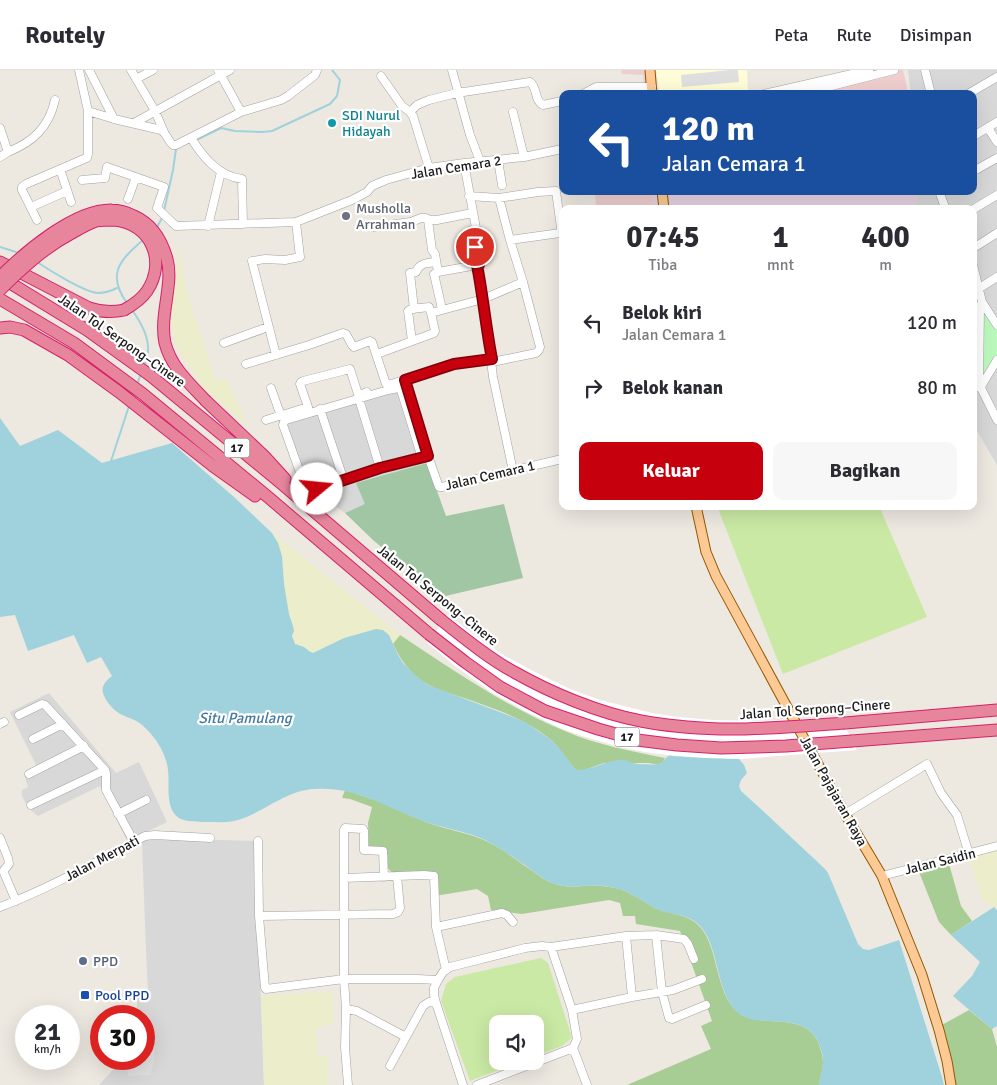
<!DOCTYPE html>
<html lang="id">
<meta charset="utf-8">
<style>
:root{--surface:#fff;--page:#f7f7f7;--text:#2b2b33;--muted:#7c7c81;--line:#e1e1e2;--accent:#c6000c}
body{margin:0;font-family:Signika,sans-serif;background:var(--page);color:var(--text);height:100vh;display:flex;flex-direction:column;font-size:19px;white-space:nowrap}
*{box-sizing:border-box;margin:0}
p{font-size:16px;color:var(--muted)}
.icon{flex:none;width:28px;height:28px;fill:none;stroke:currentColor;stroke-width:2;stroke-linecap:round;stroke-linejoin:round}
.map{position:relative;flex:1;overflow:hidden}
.panel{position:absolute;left:559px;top:135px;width:418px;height:305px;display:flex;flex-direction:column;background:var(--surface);border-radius:10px;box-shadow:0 5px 20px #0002}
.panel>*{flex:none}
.guide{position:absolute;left:559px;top:20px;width:418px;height:105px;border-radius:10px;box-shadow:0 5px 20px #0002;background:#1a4fa0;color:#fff;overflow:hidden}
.fabs{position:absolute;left:489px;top:945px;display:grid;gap:10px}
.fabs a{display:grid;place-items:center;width:55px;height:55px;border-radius:10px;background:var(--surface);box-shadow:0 5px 20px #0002;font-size:25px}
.speed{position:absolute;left:15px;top:935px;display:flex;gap:10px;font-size:25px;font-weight:700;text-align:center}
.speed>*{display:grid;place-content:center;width:65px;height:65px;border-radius:50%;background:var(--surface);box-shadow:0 5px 20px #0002;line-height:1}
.speed small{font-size:12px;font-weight:400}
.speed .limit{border:8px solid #d22;background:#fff;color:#111}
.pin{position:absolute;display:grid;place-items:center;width:42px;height:42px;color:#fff;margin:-21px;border:2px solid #fff;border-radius:50%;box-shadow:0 1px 5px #0007}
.me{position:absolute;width:55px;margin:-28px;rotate:73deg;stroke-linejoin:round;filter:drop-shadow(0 0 4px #0008)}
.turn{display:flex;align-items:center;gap:18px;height:105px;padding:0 20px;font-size:22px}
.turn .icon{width:65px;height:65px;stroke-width:2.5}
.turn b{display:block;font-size:35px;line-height:42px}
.eta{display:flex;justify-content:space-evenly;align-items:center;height:85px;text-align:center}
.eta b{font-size:30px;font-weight:800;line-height:35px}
.cta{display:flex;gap:10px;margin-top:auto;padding:10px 20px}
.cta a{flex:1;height:58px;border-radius:10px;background:var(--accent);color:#fff;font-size:20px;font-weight:800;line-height:58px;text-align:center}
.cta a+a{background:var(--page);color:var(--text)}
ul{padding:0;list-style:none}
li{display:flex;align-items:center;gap:15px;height:65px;padding:0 20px}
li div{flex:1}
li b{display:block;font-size:19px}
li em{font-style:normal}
header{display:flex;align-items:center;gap:30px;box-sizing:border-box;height:70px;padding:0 25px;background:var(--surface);border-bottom:1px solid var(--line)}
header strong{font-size:24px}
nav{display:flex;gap:28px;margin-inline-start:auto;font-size:18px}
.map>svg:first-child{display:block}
.residential{fill:#d9d8d8}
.commercial{fill:#efcecf}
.industrial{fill:#e6d2e3}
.education{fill:#fffdd7}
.farmland{fill:#ecedca}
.grass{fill:#cae9a4}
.forest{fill:#a8cd94}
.cemetery{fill:#a1c6a4}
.park{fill:#baf9bb}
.parking{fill:#dfdfdf}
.water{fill:#9fd2dc}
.pier{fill:#fff}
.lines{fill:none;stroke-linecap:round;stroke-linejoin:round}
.stream{stroke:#9fd2dc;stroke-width:2}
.minor-casing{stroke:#a2a2a2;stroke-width:9}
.major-casing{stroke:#925900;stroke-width:11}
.highway-casing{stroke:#d7216a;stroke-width:13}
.minor{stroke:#fff;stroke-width:8}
.major{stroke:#fdca95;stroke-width:9}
.highway{stroke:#e7859d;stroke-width:11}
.highway-bridge-casing{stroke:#d7216a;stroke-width:13;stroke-linecap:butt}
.highway-bridge{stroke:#e7859d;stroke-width:11}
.route-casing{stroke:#810008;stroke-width:12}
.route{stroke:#c6000c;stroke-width:9}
.culture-dot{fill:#0f9aa8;stroke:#fff;stroke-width:2}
.worship-dot{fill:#6b7280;stroke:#fff;stroke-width:2}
.service-dot{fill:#5c6f8a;stroke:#fff;stroke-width:2}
.transit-dot{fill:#1a4fb4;stroke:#fff;stroke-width:2}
.labels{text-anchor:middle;stroke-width:4.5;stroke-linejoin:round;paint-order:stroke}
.shield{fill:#fff;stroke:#5f5f5f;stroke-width:1}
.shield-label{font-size:12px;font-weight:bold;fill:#1b1b1b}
.culture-label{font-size:14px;fill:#0d838f;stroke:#fff;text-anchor:start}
.street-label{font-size:14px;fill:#1b1b1b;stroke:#fff}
.worship-label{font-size:14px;fill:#5b616d;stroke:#fff;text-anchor:start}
.service-label{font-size:14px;fill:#4e5e75;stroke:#fff;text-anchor:start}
.transit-label{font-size:14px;fill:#164399;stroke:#fff;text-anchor:start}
.water-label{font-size:15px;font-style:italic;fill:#447aa2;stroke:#fff}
</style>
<header>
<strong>Routely</strong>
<nav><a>Peta</a><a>Rute</a><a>Disimpan</a></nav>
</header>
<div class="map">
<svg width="997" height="1015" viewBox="0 0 997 1015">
<rect width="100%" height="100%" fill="#ede8e0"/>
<path class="residential" d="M 908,0 L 997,0 L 997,395 L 973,354 L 972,139 L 918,139 L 916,133 L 917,121 L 972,121 L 972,24 L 911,24 Z
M 403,313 L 427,393 L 357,413 L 366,434 L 345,443 L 299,410 L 279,350 Z
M 49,623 L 116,703 L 139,692 L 167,752 L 127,771 L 100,716 L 38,746 L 28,738 L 22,726 L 22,720 L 28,717 L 24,704 L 37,697 L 10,642 Z
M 150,768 L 255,771 L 264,1015 L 99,1015 L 123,989 L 144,989 L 144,946 L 137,946 L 137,922 L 148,921 L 146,881 L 142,772 Z"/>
<path class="commercial" d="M 621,0 L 650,0 L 655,24 L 627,24 L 627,22 L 644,23 L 643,5 L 622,4 Z
M 892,0 L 903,0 L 908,22 L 901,24 L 789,24 Z
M 595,121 L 653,121 L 654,139 L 596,139 Z"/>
<path class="industrial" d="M 653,121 L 917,121 L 916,133 L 918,139 L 654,139 Z"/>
<path class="education" d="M 656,0 L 747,0 L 748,24 L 660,24 Z"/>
<path class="farmland" d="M 179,176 L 187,224 L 216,311 L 226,308 L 249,357 L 202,317 L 175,275 L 171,253 Z
M 272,463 L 400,565 L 393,574 L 389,565 L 365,562 L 344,568 L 313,583 L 309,581 L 304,577 L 295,574 L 292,566 L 294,561 L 293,556 L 289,544 L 284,514 L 282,486 L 278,473 Z
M 997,780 L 997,835 L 994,837 L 983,830 L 969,789 Z
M 333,922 L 333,954 L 316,958 L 318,986 L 328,987 L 328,1015 L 264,1015 L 261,926 Z"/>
<path class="grass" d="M 717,436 L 879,436 L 927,547 L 783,604 Z
M 541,888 L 548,893 L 572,968 L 562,976 L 535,986 L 535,954 L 498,954 L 498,991 L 522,991 L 470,1011 L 441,931 L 446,914 L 455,907 Z"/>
<path class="forest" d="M 400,565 C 453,600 506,637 565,661 C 597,675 631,681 665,688 C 662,695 657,695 649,693 L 604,693 L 584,700 L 576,700 C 567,691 561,679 551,670 C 521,644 473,632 435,618 C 415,610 402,593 393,574 Z
M 345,720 C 357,724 369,728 381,732 C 396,738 411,746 426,752 C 445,759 465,762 484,770 C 501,777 516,790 531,800 C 537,804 544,810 550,812 C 571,821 583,814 602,816 C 613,817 622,819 631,824 C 640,828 648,835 657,839 C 670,844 685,844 696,853 C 720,872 713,923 739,943 C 760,960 805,939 819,974 C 821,980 823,987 823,993 C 823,1000 820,1008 819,1015 L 627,1015 L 711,979 L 701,956 L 712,951 L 680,861 L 636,854 L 635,846 L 623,846 L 620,833 L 609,830 L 522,844 L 491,840 L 488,826 L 477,819 L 435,826 L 433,815 L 428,805 L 393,804 L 387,797 L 388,786 L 382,777 L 369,776 L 368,753 L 372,737 L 350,729 L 342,728 Z
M 949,794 L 961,836 L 972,851 L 951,865 L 939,852 L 919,802 Z
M 969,940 L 992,959 L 997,977 L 997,1015 L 956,1015 L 940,956 Z"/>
<path class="cemetery" d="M 427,393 L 446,446 L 504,434 L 523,508 L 441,527 L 373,470 L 345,443 L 365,434 L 356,413 Z"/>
<path class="park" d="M 982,232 L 997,255 L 997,288 L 979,314 Z"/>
<path class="parking" d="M 730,0 L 738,0 L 739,12 L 682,17 L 681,5 Z
M 155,971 L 154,992 L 150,1005 L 128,1006 L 127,989 L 144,989 L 144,972 Z"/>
<path class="water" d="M 0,348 L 20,376 L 58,360 L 102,393 L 172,373 L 234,427 L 272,463 L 278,473 L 282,486 L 284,514 L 289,544 L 293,556 L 294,561 L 292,566 L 295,574 L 304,577 L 309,581 L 313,583 L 344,568 L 376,559 L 383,560 L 389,565 L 397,583 L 403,593 L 416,606 L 428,615 L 505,644 L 525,652 L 550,669 L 560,679 L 571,694 L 576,700 C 591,700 604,692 618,690 C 625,689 631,693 638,694 C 640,694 656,695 658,694 C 664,693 665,687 670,685 L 739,689 L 744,695 L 747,703 L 741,710 L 739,716 L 741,721 L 762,740 L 825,799 L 828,803 L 858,874 L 863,879 L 869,880 L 899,870 L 942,1007 L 944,1015 L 819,1015 C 820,1007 823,999 823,991 C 823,983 820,975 816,968 C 798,940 756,961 736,941 C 714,918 720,873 697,853 C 686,844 669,844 656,839 C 648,835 642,830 635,826 C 625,820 614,817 603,816 C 583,814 571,821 550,812 C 543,809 537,804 530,799 C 516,789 501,778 485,770 C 468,762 448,759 429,753 C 389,740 360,716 314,719 C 287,720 264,742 238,750 C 229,753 219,752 209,752 C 201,752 188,752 181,749 C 164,741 170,714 168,700 C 167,689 161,677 155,669 C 150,662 144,656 138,652 C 131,648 122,646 116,641 C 114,640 111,636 109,634 C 100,622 100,615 112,606 L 101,587 L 87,593 L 74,565 L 28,581 L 15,545 L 0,547 Z
M 994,837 L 997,840 L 997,956 L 992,959 L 953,926 L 972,906 L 980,892 L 951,865 Z"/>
<path class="pier" d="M 448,545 L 480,569 L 505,586 L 533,601 L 570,619 L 600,630 L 652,643 L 678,647 L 713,650 L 755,651 L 840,647 L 857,680 L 741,689 L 705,688 L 674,686 L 645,682 L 620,677 L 582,666 L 560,658 L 525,641 L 491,622 L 455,596 L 427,573 Z"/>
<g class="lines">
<path class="stream" d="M 196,70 L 221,58 L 235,61 L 262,62 L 272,61 L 330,34 L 337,26 L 340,10 L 332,0
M 164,141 L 173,100 L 176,79 L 178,78
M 156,159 L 162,148
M 0,177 L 19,183
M 37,192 C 49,200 84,222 98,223 C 105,223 111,221 117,218
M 127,233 C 106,204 120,190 143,170
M 132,240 C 140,251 149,267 148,281 C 148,286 146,292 144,297
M 137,315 L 141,303
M 111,391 L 129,336"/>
<defs>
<path id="minor" d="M 89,0 L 114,49
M 131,0 L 155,41 L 164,62
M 218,0 L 241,42
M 452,0 L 470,65 L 480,91
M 925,0 L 931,24
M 381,6 L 402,36 L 410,42
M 136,9 L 153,0
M 583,24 L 596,17 L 652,17
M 764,24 L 869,0
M 800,24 L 894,0
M 968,24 L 997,7
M 88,41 L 114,49 L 161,60 C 167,64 168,71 173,75 L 176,75 L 241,42 L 281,30 L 288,26 L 315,5 L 317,0
M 513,42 L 524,87
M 134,53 L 230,0
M 0,58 L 8,82 L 0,87
M 988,58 L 997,72
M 972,67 L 997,52
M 191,68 C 203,87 218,106 242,109 L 243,154
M 8,82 C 33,72 49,57 55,30
M 498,90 L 502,115
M 464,93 L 476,158 L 470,161 L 479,194 L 477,195 L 483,225 L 493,307 L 513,401
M 429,98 L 413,46 L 410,42 L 417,35 L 429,30 L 457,23 L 530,12 C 538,18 534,31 543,35 L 562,31
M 60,99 L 71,132
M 972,102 L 997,88
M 82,110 L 105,108 L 107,97 L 164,117 L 157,138 L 176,156 L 296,152 L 352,130 L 367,122 L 372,116 L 386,110 L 429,98 L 464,93 L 524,87 L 562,79
M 939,121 L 943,132 L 946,139
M 469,126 L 499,128 L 538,122 L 556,121 L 561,158 L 560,163 L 510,170
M 128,129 L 136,107
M 31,137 L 67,121
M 972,140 L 997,125
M 37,150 L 22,120 L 22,117 L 26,114 L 84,89 L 87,88 L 88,84 L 88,41 L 79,0
M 428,150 L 432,180 L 435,184 L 438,202 L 434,204 L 442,239
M 208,156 L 221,102
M 373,157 L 411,152 L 421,148 L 426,148 L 430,150 L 437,150 L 472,143
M 972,179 L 997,163
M 972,191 L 982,232 L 980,236 L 979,314 L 997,350
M 438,202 L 477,195
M 978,219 L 997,207
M 982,232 L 997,255
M 414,239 L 410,203 L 416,202 C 419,193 428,193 436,192
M 412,271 L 408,241 L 411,239 L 429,237 L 431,243
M 224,273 L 268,257
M 377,284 L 434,263 L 435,261 L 431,243 L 483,229 L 523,212
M 276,285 L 252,191 L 265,189 L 285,190 L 300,187 L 296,152
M 492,292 L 536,283 L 539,280 L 540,277 L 523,212 L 510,170 L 499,128
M 246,294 L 309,275 L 343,263 L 346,264 L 352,275 L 354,277 L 370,271 L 372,272 L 386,314 L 388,315 L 454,294 L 492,289
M 405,310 L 428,386 L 439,417 L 442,417 L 562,389
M 271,318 L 281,346
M 980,318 L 997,290
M 359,329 L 380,398
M 320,339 L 344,411
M 266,350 L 308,337 L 300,314 L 301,312 L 303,311 L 350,299 L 358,324 L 360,325 L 367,322
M 422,388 L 401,320 L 398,318 L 388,320 L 286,350 L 284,352 L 283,355 L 302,408 L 311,416 L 317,419 L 380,398 L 422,388 L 428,386
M 19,645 L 42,634 L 45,635 L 105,700 L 106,703 L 106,720 L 134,772
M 0,654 L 4,652
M 33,669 L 63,654
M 29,704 L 84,676
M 31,735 L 105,700
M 118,744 L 146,730
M 845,744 L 927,694 L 941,723 L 957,745 L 969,784
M 0,768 L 8,788 L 9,794 L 4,800 L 4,803 L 16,831
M 258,771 L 259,846 L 265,918 L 266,919 L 344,909 L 417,909 L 438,910
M 882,806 L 997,776
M 344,808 L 424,805 L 434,806 L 436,857 L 446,900
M 0,837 C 50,818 98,791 145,766 L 155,765 L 210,768
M 259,846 L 393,844 L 398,842 L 400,838 L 397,806
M 436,857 L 502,843 L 507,845 L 513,852
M 656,865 L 662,922 L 669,948 L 672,949 L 706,935
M 626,866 L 632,927
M 551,877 L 626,866 L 656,865 L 684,869 L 688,874 L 694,889
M 346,939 L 357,941 L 406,967
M 572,940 L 632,927 L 673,920 L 702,909
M 573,978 L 587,1015
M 390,996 L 423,936 L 429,932 L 436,933
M 348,1015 L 345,977 L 346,939 L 344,909 L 344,760 L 345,758 L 363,759 L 364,761 L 364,780 L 383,781 L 384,807
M 463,1015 L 436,933 L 434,925 L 434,918 L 438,910 L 443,902 L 450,897 L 525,878 L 542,876 L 551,877 L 572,940 L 577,969 L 573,978 L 477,1015"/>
<path id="major" d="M 650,0 L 652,24
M 662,121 L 664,139
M 696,436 L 706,482 L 716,506 L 845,744 L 882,806 L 922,905 L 939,960 L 947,991 L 951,1015"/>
<path id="highway" d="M 0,192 L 89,238 C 101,242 111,243 124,240
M 2,208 L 87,260 L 151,306 L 282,414 L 440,549
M 0,229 L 74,273 L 143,324 L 268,427 L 429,564
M 0,258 L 10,257 L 24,260 L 68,285 L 119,322 L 213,396 L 255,426
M 206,331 L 264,386 L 285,409
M 845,653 L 997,640
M 852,671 L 997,660"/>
</defs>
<use href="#minor" class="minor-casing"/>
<use href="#major" class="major-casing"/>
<use href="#highway" class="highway-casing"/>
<use href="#minor" class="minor"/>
<use href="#major" class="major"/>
<use href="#highway" class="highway"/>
<defs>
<path id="highway-bridge" d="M 0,207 C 25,182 75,139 112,140 C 119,140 128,143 134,146 C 152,154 162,171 167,189 C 174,214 159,245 165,273 C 171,297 190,314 206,331
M 0,220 C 22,198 44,178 72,163 C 79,159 87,154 96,151 C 101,150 109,150 115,150 C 151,154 167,191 147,221 C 141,230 133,235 124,240
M 440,549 C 463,567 488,588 514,602 C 551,623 599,643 641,651 C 667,656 693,658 720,659 C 761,660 803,656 845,653
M 429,564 L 465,592 L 500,617 L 545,641 L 598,659 L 637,670 L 677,675 L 721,678 L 786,676 L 852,671"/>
</defs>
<use href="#highway-bridge" class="highway-bridge-casing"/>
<use href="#highway-bridge" class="highway-bridge"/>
</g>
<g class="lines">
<defs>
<path id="route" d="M 317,419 L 380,398 L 428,386 L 405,310 L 454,294 L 492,289 C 486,258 483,226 477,195 L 479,194 L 475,177"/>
</defs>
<use href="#route" class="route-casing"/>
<use href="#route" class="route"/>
</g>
<circle class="culture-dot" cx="332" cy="53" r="5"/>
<circle class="worship-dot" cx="346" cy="146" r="5"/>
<circle class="service-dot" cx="83" cy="891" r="5"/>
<rect class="transit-dot" x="80" y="920" width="10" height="10" rx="2.5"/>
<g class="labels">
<g class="shield">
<rect x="224.5" y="368.5" width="25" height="19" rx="4"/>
<rect x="614.5" y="657.5" width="25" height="19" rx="4"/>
</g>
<g class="shield-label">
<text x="237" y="382">17</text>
<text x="627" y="671">17</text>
</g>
<g class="culture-label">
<text x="342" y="50">SDI Nurul<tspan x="342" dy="16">Hidayah</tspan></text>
</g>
<g class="street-label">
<text transform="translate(456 97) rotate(-9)" y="5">Jalan Cemara 2</text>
<text transform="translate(122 270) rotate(35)" y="5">Jalan Tol Serpong–Cinere</text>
<text transform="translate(490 405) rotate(-13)" y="5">Jalan Cemara 1</text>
<text transform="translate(438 525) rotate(39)" y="5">Jalan Tol Serpong–Cinere</text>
<text transform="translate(815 639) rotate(-4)" y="5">Jalan Tol Serpong–Cinere</text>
<text transform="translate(834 721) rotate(61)" y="5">Jalan Pajajaran Raya</text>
<text transform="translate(102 788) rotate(-28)" y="5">Jalan Merpati</text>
<text transform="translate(940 791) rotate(-14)" y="5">Jalan Saidin</text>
</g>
<g class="worship-label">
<text x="356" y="143">Musholla<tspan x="356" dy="16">Arrahman</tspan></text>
</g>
<g class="service-label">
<text x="93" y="896">PPD</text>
</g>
<g class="transit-label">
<text x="95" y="930">Pool PPD</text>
</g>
<g class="water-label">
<text x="245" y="653">Situ Pamulang</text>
</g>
</g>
</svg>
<div class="fabs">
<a><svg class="icon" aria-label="sound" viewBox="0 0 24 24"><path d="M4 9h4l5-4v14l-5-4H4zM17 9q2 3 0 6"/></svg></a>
</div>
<div class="speed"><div>21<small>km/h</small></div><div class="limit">30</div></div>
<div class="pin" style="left:475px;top:177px;background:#d93025"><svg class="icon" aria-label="arrive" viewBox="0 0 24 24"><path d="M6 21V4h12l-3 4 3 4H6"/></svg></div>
<svg class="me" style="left:317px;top:419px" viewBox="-20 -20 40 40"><circle r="19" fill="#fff"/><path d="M0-13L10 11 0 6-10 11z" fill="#c6000c"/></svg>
<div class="guide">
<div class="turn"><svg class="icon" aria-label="left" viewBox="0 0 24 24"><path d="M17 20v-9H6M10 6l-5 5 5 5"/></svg><div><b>120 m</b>Jalan Cemara 1</div></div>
</div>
<section class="panel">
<div class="eta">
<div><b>07:45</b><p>Tiba</p></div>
<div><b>1</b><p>mnt</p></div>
<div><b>400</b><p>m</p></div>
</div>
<ul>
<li><svg class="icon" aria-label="left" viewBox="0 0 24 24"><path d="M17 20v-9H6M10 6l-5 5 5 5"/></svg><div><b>Belok kiri</b><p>Jalan Cemara 1</p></div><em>120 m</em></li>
<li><svg class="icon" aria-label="right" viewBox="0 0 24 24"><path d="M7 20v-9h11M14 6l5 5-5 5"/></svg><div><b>Belok kanan</b></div><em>80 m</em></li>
</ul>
<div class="cta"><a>Keluar</a><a>Bagikan</a></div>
</section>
</div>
